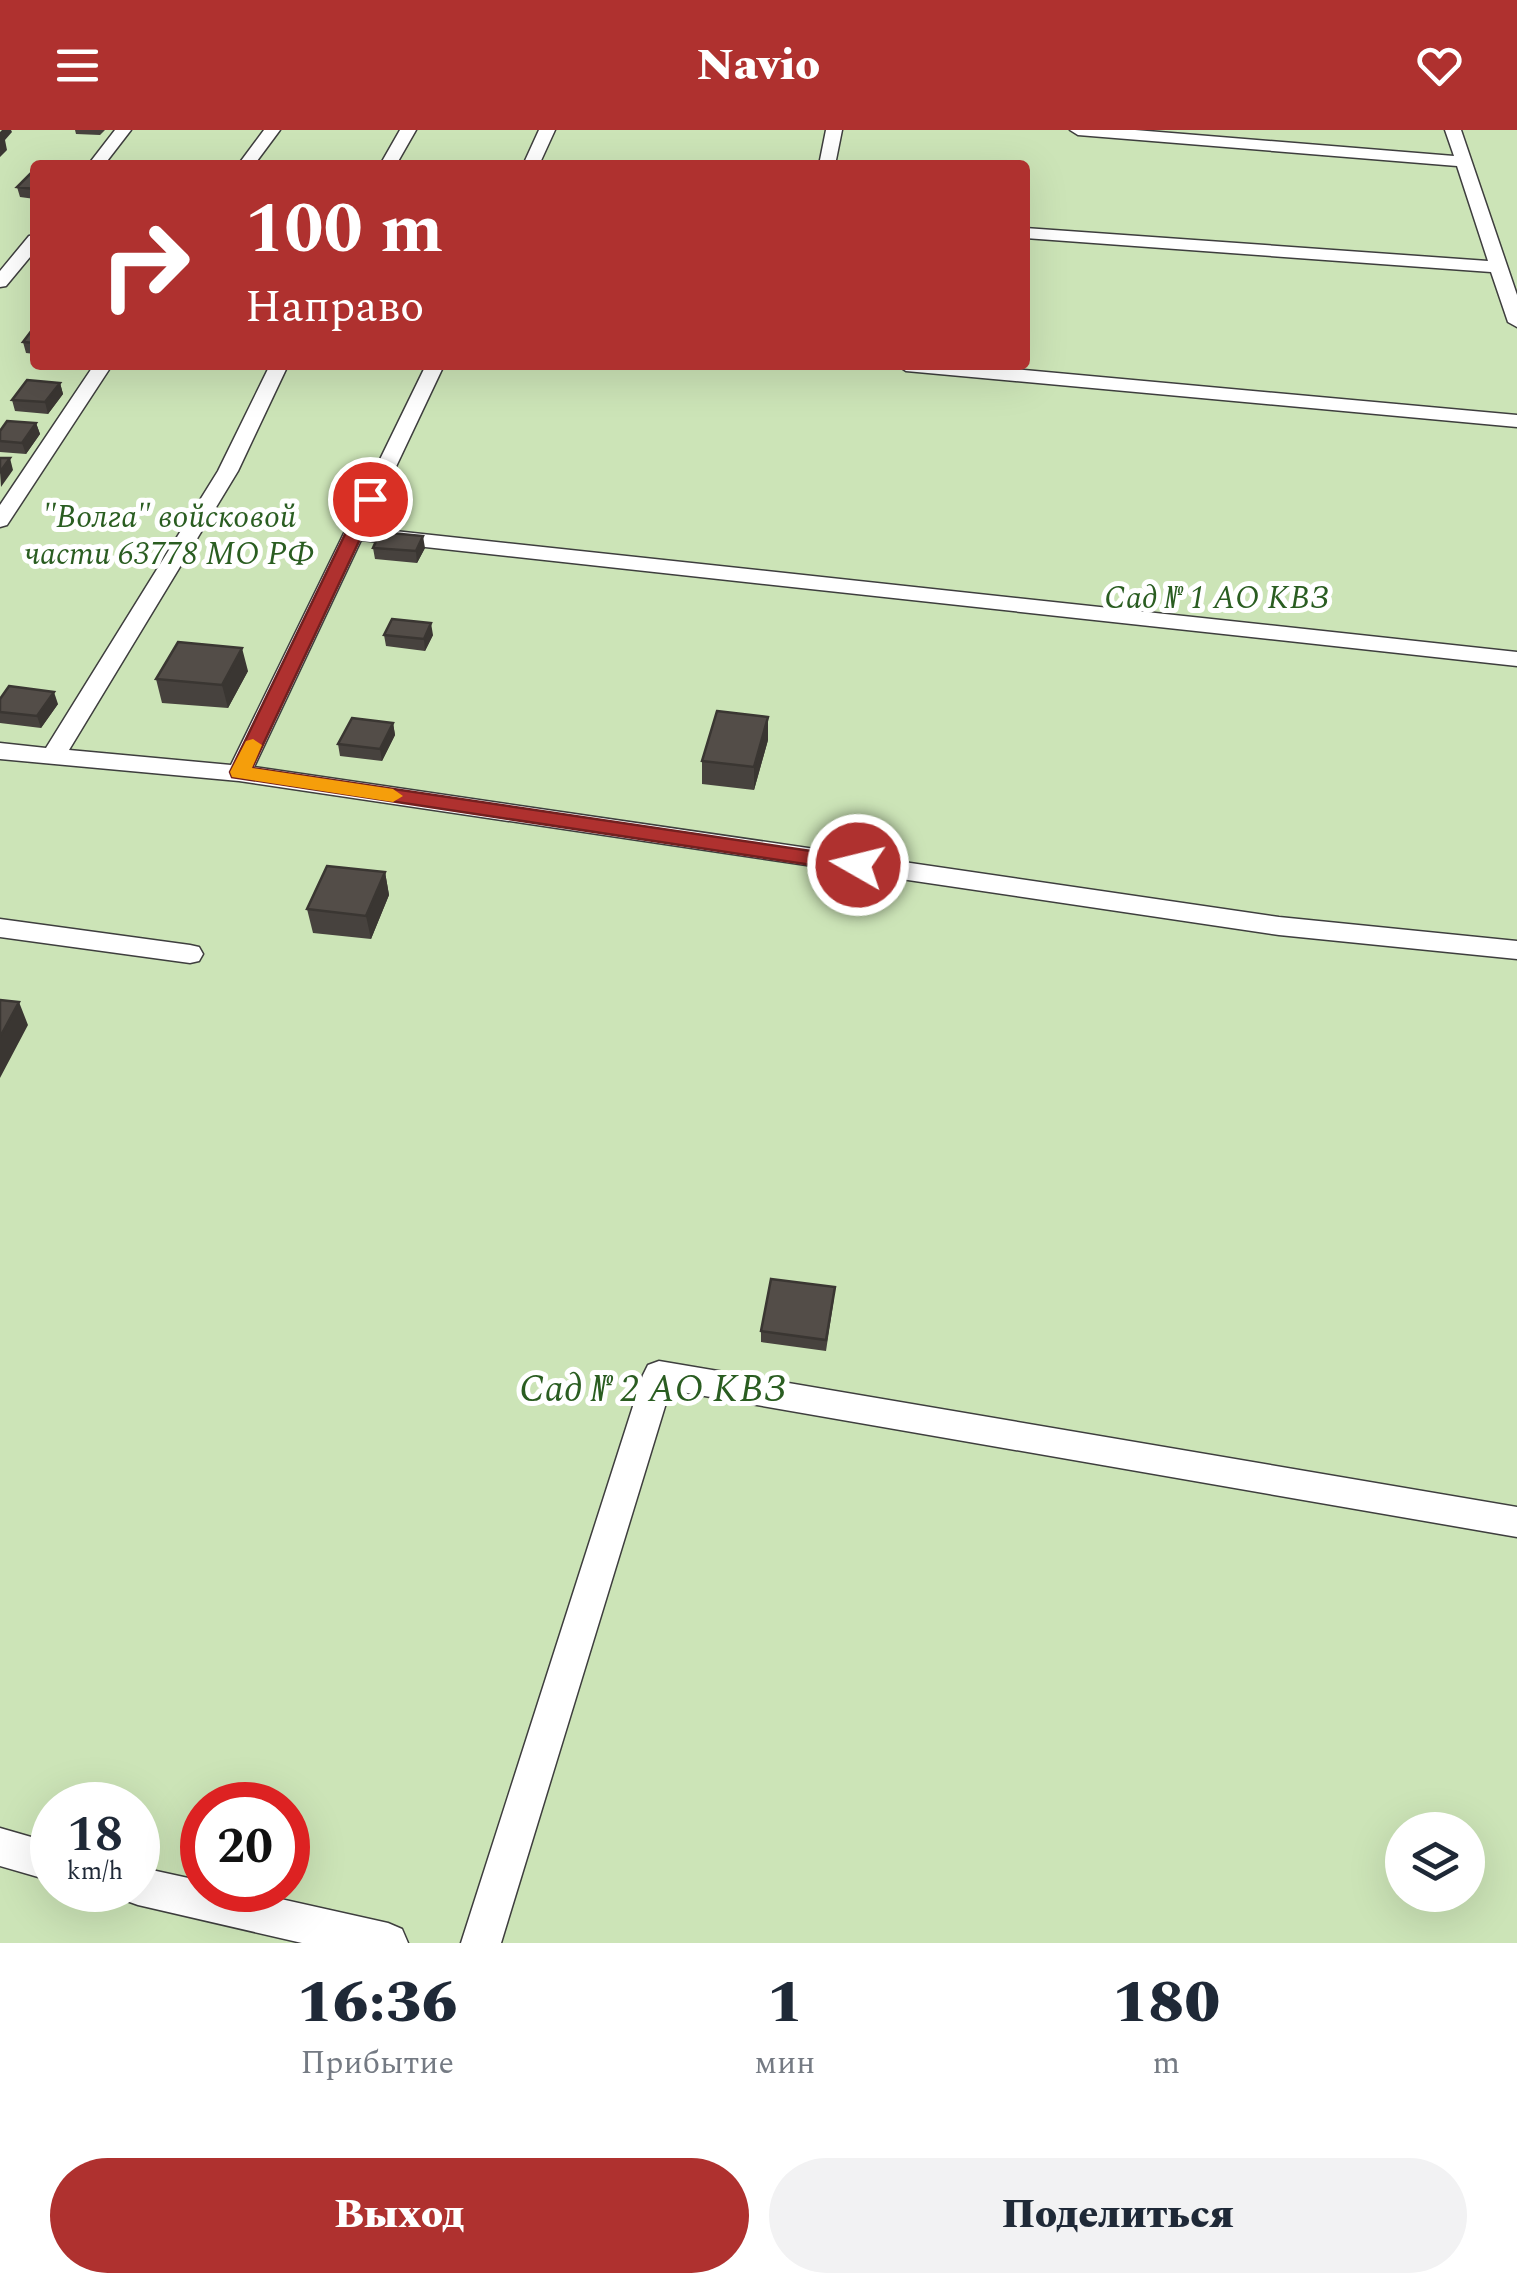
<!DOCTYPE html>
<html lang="ru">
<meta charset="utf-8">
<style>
:root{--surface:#fff;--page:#f2f2f3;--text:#1f2937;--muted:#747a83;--accent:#af312f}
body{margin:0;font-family:Spectral,serif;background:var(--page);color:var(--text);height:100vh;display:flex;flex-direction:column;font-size:38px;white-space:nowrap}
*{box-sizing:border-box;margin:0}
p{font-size:32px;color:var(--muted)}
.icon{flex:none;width:55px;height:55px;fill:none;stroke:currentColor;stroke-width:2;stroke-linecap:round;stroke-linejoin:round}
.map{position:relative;height:1813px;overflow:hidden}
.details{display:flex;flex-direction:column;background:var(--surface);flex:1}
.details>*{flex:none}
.top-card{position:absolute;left:30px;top:30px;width:1000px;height:210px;border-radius:10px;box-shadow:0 10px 40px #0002;background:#af312f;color:#fff;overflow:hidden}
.fabs{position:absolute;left:1385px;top:1682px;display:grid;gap:20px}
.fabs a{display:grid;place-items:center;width:100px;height:100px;border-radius:50%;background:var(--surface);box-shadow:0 10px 40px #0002;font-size:50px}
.speed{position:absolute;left:30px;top:1652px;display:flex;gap:20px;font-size:50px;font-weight:700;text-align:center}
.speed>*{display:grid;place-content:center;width:130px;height:130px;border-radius:50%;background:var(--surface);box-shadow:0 10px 40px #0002;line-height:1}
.speed small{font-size:25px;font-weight:400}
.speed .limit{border:15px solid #d22;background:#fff;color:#111}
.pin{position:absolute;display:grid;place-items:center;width:85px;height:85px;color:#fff;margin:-42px;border:5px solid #fff;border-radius:50%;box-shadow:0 2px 10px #0007}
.me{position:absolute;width:110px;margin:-55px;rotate:278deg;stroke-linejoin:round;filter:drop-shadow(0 0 8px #0008)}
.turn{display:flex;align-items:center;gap:35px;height:210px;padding:0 50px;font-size:45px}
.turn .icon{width:130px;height:130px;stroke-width:2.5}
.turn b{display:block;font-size:70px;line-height:85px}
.eta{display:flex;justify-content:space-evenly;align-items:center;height:170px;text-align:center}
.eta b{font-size:60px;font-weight:800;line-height:70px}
.cta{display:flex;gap:20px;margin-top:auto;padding:20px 50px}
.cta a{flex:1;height:115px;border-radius:60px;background:var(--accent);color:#fff;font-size:40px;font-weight:800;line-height:115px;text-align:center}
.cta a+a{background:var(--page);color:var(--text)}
header{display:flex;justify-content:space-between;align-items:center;height:130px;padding:0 50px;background:var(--accent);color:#fff;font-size:45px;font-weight:800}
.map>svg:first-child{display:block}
.green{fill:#cce4b7;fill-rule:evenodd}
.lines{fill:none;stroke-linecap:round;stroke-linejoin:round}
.lane-casing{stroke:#3e3e3e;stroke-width:3}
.lane{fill:#fff;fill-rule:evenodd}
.wall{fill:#47423e}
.shaded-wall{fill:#3a3632}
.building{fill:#534d48;stroke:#3a3632;stroke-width:2.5}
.route{fill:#af312f;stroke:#72201f;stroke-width:2.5}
.slow{fill:#f59e0b}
.labels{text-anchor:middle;stroke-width:10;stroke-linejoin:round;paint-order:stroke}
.far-park-label{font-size:32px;font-style:italic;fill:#2a5d21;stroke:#fff}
.park-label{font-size:38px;font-style:italic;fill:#2a5d21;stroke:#fff}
</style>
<header><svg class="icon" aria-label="menu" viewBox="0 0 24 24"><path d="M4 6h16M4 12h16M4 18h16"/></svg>Navio<svg class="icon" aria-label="heart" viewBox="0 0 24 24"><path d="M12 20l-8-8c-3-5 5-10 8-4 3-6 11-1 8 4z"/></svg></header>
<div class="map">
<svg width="1517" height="1813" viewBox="0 0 1517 1813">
<rect width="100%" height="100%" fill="#fdfbea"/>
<path class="green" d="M 0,0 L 1517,0 L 1517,1813 L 0,1813 ZM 35,35 L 1025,35 L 1025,235 L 35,235 ZM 52,1675 L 138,1675 L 138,1760 L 52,1760 ZM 202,1675 L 288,1675 L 288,1760 L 202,1760 ZM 1402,1700 L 1468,1700 L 1468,1765 L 1402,1765 Z"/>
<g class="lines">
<defs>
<path id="lane" d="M 115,0 L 131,0 L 104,35 L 88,35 Z
M 264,0 L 280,0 L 254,35 L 238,35 Z
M 400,0 L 416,0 L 396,35 L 380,35 Z
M 539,0 L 555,0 L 539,35 L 523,35 Z
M 826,0 L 842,0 L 835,35 L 819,35 Z
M 1070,0 L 1135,0 L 1454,26 L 1445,0 L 1461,0 L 1517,165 L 1517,197 L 1508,192 L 1491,142 L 1025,108 L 1025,98 L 1488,131 L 1457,36 L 1078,5 Z
M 35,105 L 35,121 L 6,156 L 0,157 L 0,141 L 29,106 Z
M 94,235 L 112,235 L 7,395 L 0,397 L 0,375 Z
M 270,235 L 288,235 L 238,341 L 69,620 L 231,635 L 426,235 L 444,235 L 367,398 L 1517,522 L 1517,536 L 361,410 L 254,637 L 1279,787 L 1517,811 L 1517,829 L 1279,805 L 239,651 L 0,629 L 0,613 L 46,618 L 218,341 Z
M 897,235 L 968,235 L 1517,285 L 1517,297 L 906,241 Z
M 0,789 L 190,815 L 199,817 L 203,824 L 199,831 L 190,833 L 0,807 Z
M 659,1231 L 1517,1377 L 1517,1407 L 670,1260 L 501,1813 L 461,1813 L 643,1245 L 648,1235 Z
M 0,1698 L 52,1713 L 52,1751 L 0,1736 Z
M 138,1737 L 202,1751 L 202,1760 L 241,1760 L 388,1793 L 402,1799 L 408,1813 L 302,1813 L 138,1775 L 124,1770 L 120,1760 L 138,1760 Z"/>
</defs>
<use href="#lane" class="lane-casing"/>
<use href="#lane" class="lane"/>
</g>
<path class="wall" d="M 75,0 L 105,0 L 100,5 L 76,4 Z
M 35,41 L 35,69 L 20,67 L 17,57 Z
M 35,196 L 35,224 L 26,223 L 23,212 Z
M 60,253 L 63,264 L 48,284 L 15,281 L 12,270 Z
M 36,293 L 40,304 L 26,324 L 0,322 L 0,311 Z
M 373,418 L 425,418 L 417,433 L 375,429 Z
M 384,505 L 433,505 L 425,521 L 386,516 Z
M 248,541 L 228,578 L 162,573 L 156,549 Z
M 0,569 L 58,574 L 41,598 L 0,593 Z
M 393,593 L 395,605 L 382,631 L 340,626 L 338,614 Z
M 768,610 L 754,660 L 702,654 L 702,631 Z
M 385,742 L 389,765 L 371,809 L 313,803 L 307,779 Z
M 834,1168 L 826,1221 L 761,1212 L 761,1201 Z"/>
<path class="shaded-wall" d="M 2,0 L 11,0 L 12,2 L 5,10 L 7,20 L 0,27 L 0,2 Z
M 60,253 L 63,264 L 48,284 L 45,272 Z
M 36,293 L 40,304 L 26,324 L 22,313 Z
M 10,328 L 13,340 L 1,357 L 0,342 Z
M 423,406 L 425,418 L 417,433 L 416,421 Z
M 431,493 L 433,505 L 425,521 L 424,509 Z
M 242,518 L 248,541 L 228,578 L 222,555 Z
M 54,562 L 58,574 L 41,598 L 37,586 Z
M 768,587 L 768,610 L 754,660 L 754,637 Z
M 393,593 L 395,605 L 382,631 L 380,619 Z
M 385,742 L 389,765 L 371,809 L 366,786 Z
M 19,872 L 28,895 L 0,948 L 0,907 Z"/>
<path class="building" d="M 33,41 L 35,41 L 35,59 L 17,57 Z
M 35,196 L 35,213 L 23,212 Z
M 27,250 L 60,253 L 45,272 L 12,270 Z
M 7,291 L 36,293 L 22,313 L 0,311 L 0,301 Z
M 0,328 L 10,328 L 0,342 Z
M 380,402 L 423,406 L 416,421 L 373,418 Z
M 392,489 L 431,493 L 424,509 L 384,505 Z
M 178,512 L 242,518 L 222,555 L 156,549 Z
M 9,556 L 54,562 L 37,586 L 0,582 L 0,569 Z
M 717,581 L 768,587 L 754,637 L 702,631 Z
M 352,588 L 393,593 L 380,619 L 338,614 Z
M 327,736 L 385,742 L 366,786 L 307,779 Z
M 0,870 L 19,872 L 0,907 Z
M 771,1149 L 835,1157 L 826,1210 L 761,1201 Z"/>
<path class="route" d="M 364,365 L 379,369 L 252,638 L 858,728 L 869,735 L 866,740 L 858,742 L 232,647 L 230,642 Z"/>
<path class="slow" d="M 253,609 L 262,615 L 252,638 L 393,659 L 403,666 L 393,672 L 232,647 L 230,642 L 246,611 Z"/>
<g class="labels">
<g class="far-park-label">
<text x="169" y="397">"Волга" войсковой<tspan x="169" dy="37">части 63778 МО РФ</tspan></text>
<text x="1217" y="478">Сад № 1 АО КВЗ</text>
</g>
<g class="park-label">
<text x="653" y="1271">Сад № 2 АО КВЗ</text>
</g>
</g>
</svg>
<div class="fabs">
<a><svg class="icon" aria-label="layers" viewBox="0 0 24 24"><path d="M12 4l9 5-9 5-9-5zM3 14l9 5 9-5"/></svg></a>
</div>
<div class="speed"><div>18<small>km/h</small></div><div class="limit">20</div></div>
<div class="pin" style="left:370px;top:369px;background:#d93025"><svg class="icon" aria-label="arrive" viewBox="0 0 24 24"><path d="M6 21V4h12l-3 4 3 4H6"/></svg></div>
<svg class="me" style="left:858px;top:735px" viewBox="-20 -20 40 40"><circle r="17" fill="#af312f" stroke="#fff" stroke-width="3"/><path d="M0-11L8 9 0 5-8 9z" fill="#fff"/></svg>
<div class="top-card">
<div class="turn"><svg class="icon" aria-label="right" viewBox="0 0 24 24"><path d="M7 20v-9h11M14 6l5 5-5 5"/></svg><div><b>100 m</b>Направо</div></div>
</div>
</div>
<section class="details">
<div class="eta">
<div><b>16:36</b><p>Прибытие</p></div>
<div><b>1</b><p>мин</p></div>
<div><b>180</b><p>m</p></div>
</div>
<div class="cta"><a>Выход</a><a>Поделиться</a></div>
</section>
